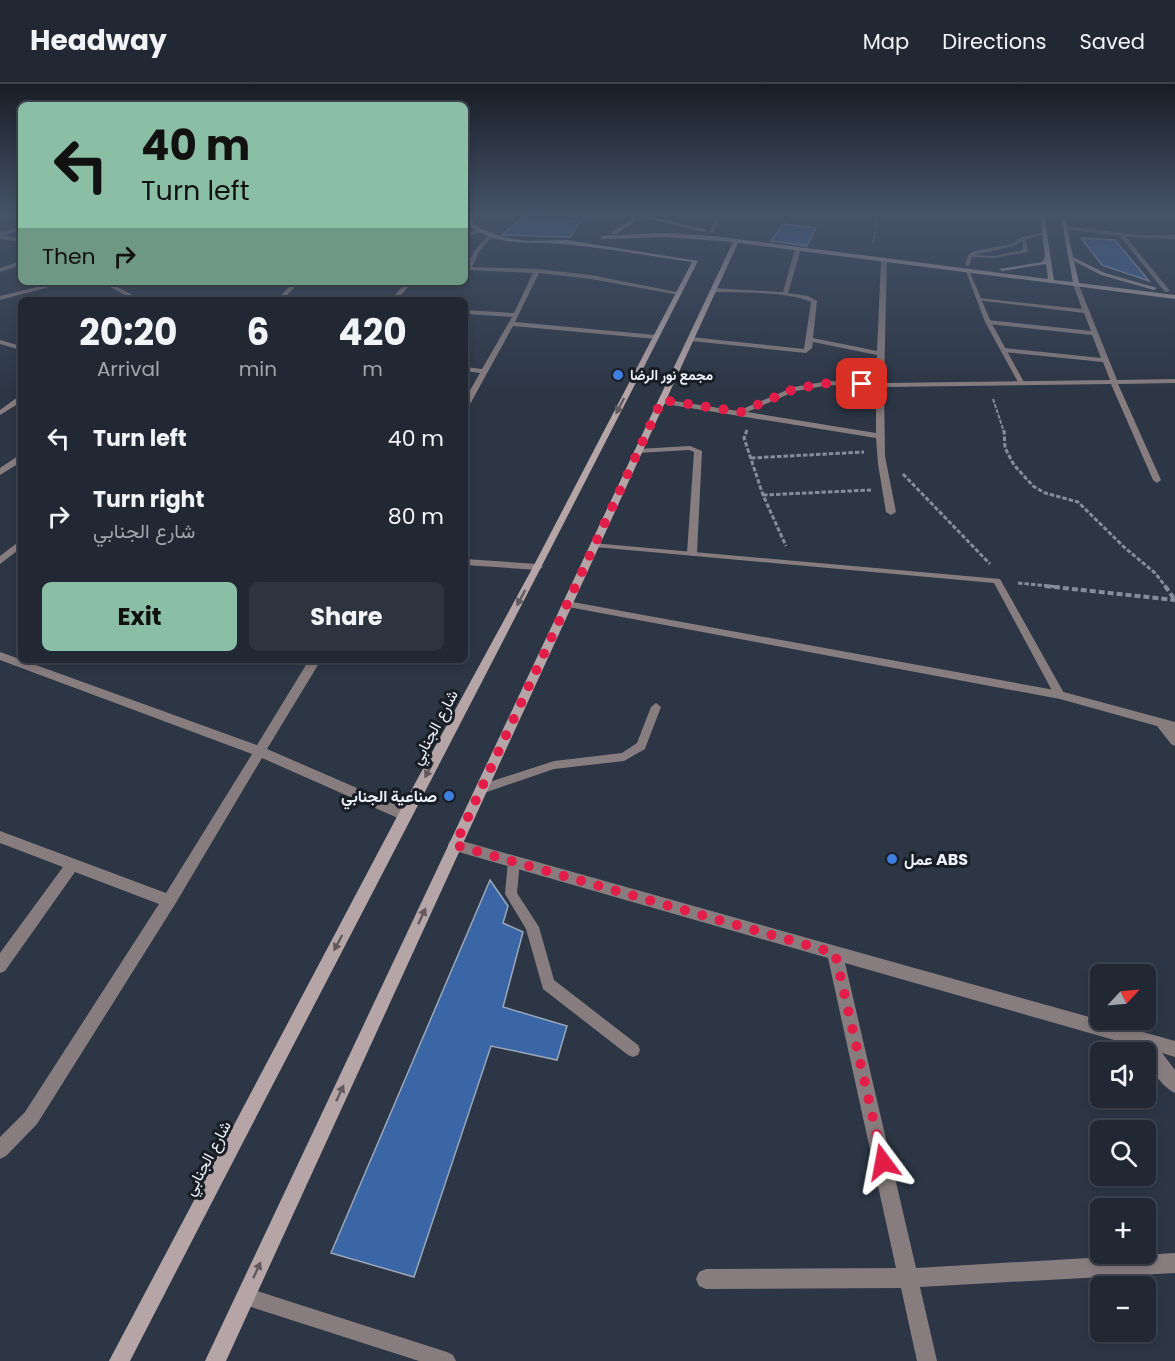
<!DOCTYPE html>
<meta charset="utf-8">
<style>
:root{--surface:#212834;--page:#2d3440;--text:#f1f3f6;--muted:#a2a6ac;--line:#3e444f;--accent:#8abfa5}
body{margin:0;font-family:Poppins,Vazirmatn,sans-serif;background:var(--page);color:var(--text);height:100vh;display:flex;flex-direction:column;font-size:22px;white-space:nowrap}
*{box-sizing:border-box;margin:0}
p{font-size:20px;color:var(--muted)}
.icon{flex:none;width:33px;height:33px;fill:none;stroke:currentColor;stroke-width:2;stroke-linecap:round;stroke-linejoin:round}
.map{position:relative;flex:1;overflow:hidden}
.sheet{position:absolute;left:18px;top:213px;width:450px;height:366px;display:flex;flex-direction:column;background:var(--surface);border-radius:9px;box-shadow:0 3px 9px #0003,0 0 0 2px var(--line)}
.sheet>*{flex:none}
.top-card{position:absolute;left:18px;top:18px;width:450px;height:183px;border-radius:9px;box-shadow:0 3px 9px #0003,0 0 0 2px var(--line);background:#8abfa5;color:#111;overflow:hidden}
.needle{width:39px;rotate:64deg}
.tools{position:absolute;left:1090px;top:880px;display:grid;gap:12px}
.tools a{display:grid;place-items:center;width:66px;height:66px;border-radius:9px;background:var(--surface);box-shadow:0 3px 9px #0003,0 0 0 2px var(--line);font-size:30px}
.pin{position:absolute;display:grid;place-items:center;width:51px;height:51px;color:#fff;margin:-26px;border-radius:12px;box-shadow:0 3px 9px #0006}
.me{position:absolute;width:66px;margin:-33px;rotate:347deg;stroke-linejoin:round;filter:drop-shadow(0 0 4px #0008)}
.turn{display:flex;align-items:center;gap:21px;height:126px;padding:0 24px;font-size:27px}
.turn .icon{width:78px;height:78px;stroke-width:2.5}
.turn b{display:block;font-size:42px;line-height:51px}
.then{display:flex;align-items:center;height:57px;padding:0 24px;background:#0003;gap:12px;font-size:22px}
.eta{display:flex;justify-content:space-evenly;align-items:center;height:102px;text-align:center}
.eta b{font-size:36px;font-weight:700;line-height:42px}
.button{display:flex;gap:12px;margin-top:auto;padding:12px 24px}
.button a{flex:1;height:69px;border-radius:9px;background:var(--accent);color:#111;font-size:24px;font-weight:700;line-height:69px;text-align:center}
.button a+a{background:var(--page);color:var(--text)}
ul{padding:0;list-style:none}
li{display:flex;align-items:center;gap:18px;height:78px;padding:0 24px}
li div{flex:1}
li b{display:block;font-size:22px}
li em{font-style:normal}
header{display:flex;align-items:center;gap:36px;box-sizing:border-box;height:84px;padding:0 30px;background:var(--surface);border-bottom:2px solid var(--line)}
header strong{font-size:28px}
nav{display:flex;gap:33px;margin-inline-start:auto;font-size:21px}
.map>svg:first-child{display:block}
.building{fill:#3a66a6;stroke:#9ba7b9;stroke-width:1.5}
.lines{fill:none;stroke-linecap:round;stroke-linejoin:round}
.path-far3{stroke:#858d9a;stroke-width:1.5;stroke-dasharray:3 1.5;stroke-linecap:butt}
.path-far2{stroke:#858d9a;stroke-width:2;stroke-dasharray:4 1.5;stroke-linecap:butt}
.path-far1{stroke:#858d9a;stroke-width:3;stroke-dasharray:4.5 2;stroke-linecap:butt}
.path{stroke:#858d9a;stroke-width:4;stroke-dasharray:6 3;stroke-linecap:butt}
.lane{fill:#887d7e;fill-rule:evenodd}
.street{fill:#887d7e;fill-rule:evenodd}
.secondary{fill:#b6a5a6;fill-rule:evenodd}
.oneway{fill:#605a5e}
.route{stroke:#e11d48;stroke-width:10;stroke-dasharray:0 18}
.shop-dot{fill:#3f7fe0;stroke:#191d24;stroke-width:2}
.labels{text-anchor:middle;stroke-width:6;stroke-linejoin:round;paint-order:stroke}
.far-poi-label{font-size:14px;font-weight:bold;fill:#eaf1fb;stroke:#191d24;text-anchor:start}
.street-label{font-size:16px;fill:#eaf1fb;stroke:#191d24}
.poi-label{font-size:16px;font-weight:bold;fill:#eaf1fb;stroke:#191d24;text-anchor:end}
</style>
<header>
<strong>Headway</strong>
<nav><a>Map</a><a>Directions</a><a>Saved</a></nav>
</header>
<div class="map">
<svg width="1175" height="1277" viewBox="0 0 1175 1277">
<rect width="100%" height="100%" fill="#2c3645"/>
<path class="building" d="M 529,129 L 540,129 L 583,133 L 570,153 L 502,151 Z
M 784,140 L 816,144 L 807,162 L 771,157 Z
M 1081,154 L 1115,156 L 1149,197 L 1102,181 Z
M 490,796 L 508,822 L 503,839 L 523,848 L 503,923 L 567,942 L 557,976 L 491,962 L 414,1193 L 331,1169 Z"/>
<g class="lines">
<path class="path-far3" d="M 873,159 L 878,129"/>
<path class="path-far2" d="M 993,315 L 1004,348"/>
<path class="path-far1" d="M 747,346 L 744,354 L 763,411 L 786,462
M 1004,346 L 1005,364 L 1014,381 L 1033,402 L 1045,409 L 1078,418 L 1124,463 L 1155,489 L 1166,503
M 751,374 L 864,368
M 903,390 L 990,480
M 763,411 L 871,406
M 1018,499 L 1059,503"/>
<path class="path" d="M 1045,502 L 1175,516
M 1165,502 L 1175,516"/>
<path class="lane" d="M 1045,148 L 1047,150 L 1026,155 L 1028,168 L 994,174 L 972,173 L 969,182 L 965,181 L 968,171 L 974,167 L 1011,160 L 1022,153 ZM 1022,157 L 1023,166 L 994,172 L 975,171 L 1014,162 Z
M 965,185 L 969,186 L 991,238 L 1025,300 L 1024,301 L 1019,300 L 985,238 Z
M 592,459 L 1000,495 L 1065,611 L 1064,614 L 1056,614 L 994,499 L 595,463 L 591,461 Z
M 656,619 L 661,623 L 646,662 L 645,665 L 624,677 L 554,685 L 481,710 L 477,708 L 475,705 L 477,702 L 554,677 L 622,669 L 637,659 L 651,623 Z
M 514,772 L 518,773 L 520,777 L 517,809 L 539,843 L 554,896 L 638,961 L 640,966 L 638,971 L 633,973 L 628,971 L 543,905 L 526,845 L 505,810 L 508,777 L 510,773 Z
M 245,1203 L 447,1268 L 453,1271 L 456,1277 L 419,1277 L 245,1221 L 239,1218 L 236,1212 L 239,1206 Z"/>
<path class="street" d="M 4,129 L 10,129 L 0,133 L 0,130 Z
M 718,129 L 722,129 L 714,148 L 709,149 Z
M 21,142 L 21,146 L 3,152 L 21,154 L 21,158 L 0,155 L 0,149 Z
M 1065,142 L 1137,151 L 1175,151 L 1175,155 L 1126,153 L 1170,207 L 1165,208 L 1120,152 L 1063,145 Z
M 480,145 L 482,148 L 465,153 L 465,149 Z
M 490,149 L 493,151 L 479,168 L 472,183 L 537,185 L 591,191 L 682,209 L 679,211 L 591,195 L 539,189 L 515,238 L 656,251 L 659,253 L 656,255 L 513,242 L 469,322 L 465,324 L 465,315 L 480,289 L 465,287 L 465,283 L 482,285 L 512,233 L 465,230 L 465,226 L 514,229 L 533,189 L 468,186 L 465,183 L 475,166 Z
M 798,163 L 801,165 L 788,209 L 808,212 L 817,217 L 813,254 L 877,267 L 881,175 L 884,173 L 887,175 L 884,299 L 1110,296 L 1103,278 L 1004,268 L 1001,266 L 1004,264 L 1101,274 L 1092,251 L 988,240 L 985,238 L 988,236 L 1091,247 L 1084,229 L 976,216 L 979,214 L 1082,225 L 1073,200 L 1078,199 L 1117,296 L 1175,295 L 1175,299 L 1118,300 L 1161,396 L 1157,399 L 1153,396 L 1111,300 L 884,303 L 885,372 L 896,428 L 891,431 L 886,428 L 878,380 L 876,354 L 659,319 L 659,315 L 662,315 L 738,327 L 794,303 L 829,297 L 876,299 L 877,271 L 813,258 L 812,264 L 806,269 L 691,257 L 688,255 L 691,253 L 804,265 L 811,218 C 789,207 739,209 713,208 L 710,206 L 713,204 L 783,208 L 795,165 ZM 829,301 L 876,303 L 876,349 L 747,328 L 796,307 Z
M 21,177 L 21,181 L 0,188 L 0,184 Z
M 58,198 L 68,198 L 0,216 L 0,212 Z
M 101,198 L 108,198 L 142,216 L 134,216 Z
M 294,198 L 300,198 L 282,216 L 276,216 Z
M 407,198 L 413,198 L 396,216 L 390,216 Z
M 0,256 L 21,262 L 21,266 L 0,260 Z
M 18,313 L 21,313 L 21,318 L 0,331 L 0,326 Z
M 690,362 L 702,367 L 697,469 L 692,472 L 687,469 L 694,368 L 689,366 L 638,369 L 634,367 L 638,365 Z
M 18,372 L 21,372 L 21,378 L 0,391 L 0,384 Z
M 21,456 L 21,464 L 0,480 L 0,472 Z
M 465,475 L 538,480 L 543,483 L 538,486 L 465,481 Z
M 567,517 L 1060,607 L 1175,638 L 1175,662 L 1171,660 L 1157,642 L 1060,615 L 563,522 L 562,520 L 563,518 Z
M 0,568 L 257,661 L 309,576 L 321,576 L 267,665 L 410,727 L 412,731 L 410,735 L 405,736 L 400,735 L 262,674 L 174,822 L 37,1040 L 6,1072 L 0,1075 L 0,1053 L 25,1028 L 159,820 L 75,788 L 5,887 L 0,889 L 0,869 L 63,783 L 0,759 L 0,747 L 166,809 L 252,670 L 0,576 Z
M 455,755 L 1175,957 L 1175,973 L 1162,969 L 1175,986 L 1175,1009 C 1163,1004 1146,981 1146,969 L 1140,969 L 1135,962 L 845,879 L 916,1184 L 1175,1169 L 1175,1189 L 920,1203 L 937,1277 L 917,1277 L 901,1204 L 706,1205 L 699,1202 L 696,1195 L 699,1188 L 706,1185 L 896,1184 L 828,874 L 455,767 L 450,765 L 448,761 L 450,757 Z"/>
<path class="secondary" d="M 468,129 L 472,129 L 472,138 L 480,144 L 502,153 L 529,157 L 567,156 L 698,177 C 511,545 319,910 130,1277 L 109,1277 L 400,727 L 533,483 L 692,178 C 649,172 606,164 563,160 C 529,157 493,164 466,138 Z
M 632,129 L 636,129 L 635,138 L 616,150 L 612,150 L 612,148 L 631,136 Z
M 639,129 L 645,129 L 657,134 L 707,146 L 704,148 L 653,136 Z
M 1040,129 L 1044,129 L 1054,196 L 1073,198 L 1060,129 L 1064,129 L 1073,173 L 1105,189 L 1157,204 L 1154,206 L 1101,191 L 1074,177 L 1079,199 L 1175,211 L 1175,215 L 738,159 L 226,1277 L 205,1277 L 733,158 L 664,153 L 602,155 L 600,152 L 664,149 L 714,152 L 1048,195 L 1046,180 L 1002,187 L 999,185 L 1042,178 L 1045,173 Z"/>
</g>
<defs><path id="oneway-solid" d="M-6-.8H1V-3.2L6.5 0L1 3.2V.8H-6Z" transform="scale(1.5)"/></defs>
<g class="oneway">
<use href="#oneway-solid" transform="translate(620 322) rotate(117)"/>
<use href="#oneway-solid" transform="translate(521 514) rotate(118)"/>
<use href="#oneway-solid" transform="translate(429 686) rotate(118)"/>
<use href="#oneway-solid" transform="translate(422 832) rotate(-65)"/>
<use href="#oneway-solid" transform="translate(338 859) rotate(118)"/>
<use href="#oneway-solid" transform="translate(340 1009) rotate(-65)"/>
<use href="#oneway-solid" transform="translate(257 1186) rotate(-65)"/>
</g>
<linearGradient id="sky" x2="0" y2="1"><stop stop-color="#181e26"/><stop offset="0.42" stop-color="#455268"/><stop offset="1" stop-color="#455268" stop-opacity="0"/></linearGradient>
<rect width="1175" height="308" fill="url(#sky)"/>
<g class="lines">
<path class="route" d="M 862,300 L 829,299 L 794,305 L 741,328 L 662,316 L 455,761 L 835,869 L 883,1078"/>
</g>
<g class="shop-dot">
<circle cx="618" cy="291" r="6"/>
<circle cx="449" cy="712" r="6"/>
<circle cx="892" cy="775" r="6"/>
</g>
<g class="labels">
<g class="far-poi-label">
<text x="630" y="296">مجمع نور الرضا</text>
</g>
<g class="street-label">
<text transform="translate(434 643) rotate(-62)" y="6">شارع الجنابي</text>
<text transform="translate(207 1074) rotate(-62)" y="6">شارع الجنابي</text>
</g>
<g class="poi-label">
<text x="437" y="718">صناعية الجنابي</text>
<text x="904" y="781" text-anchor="start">عمل ABS</text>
</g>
</g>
</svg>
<div class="tools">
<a><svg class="needle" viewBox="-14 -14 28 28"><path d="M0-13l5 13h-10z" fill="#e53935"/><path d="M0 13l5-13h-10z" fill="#a2a6ac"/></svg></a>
<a><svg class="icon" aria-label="sound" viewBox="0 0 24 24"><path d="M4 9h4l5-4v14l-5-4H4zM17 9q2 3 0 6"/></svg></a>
<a><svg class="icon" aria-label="search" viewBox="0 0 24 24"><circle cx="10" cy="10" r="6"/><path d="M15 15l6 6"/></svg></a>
<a>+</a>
<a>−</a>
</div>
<div class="pin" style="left:862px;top:300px;background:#d93025"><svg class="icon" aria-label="arrive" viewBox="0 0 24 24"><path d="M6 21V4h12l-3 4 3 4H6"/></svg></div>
<svg class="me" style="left:883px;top:1078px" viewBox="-20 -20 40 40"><path d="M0-17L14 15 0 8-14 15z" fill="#e11d48" stroke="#fff" stroke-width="4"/></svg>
<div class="top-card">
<div class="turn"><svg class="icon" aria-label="left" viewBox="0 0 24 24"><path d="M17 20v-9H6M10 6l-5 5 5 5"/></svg><div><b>40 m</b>Turn left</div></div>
<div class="then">Then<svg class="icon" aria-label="right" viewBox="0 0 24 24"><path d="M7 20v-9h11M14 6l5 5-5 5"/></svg></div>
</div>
<section class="sheet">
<div class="eta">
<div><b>20:20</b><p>Arrival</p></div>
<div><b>6</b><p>min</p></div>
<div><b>420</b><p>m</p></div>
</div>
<ul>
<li><svg class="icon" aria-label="left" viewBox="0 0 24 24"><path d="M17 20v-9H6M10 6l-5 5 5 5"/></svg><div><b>Turn left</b></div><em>40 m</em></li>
<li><svg class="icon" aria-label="right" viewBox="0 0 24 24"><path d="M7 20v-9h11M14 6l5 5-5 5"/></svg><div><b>Turn right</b><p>شارع الجنابي</p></div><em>80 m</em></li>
</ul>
<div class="button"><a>Exit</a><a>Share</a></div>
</section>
</div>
